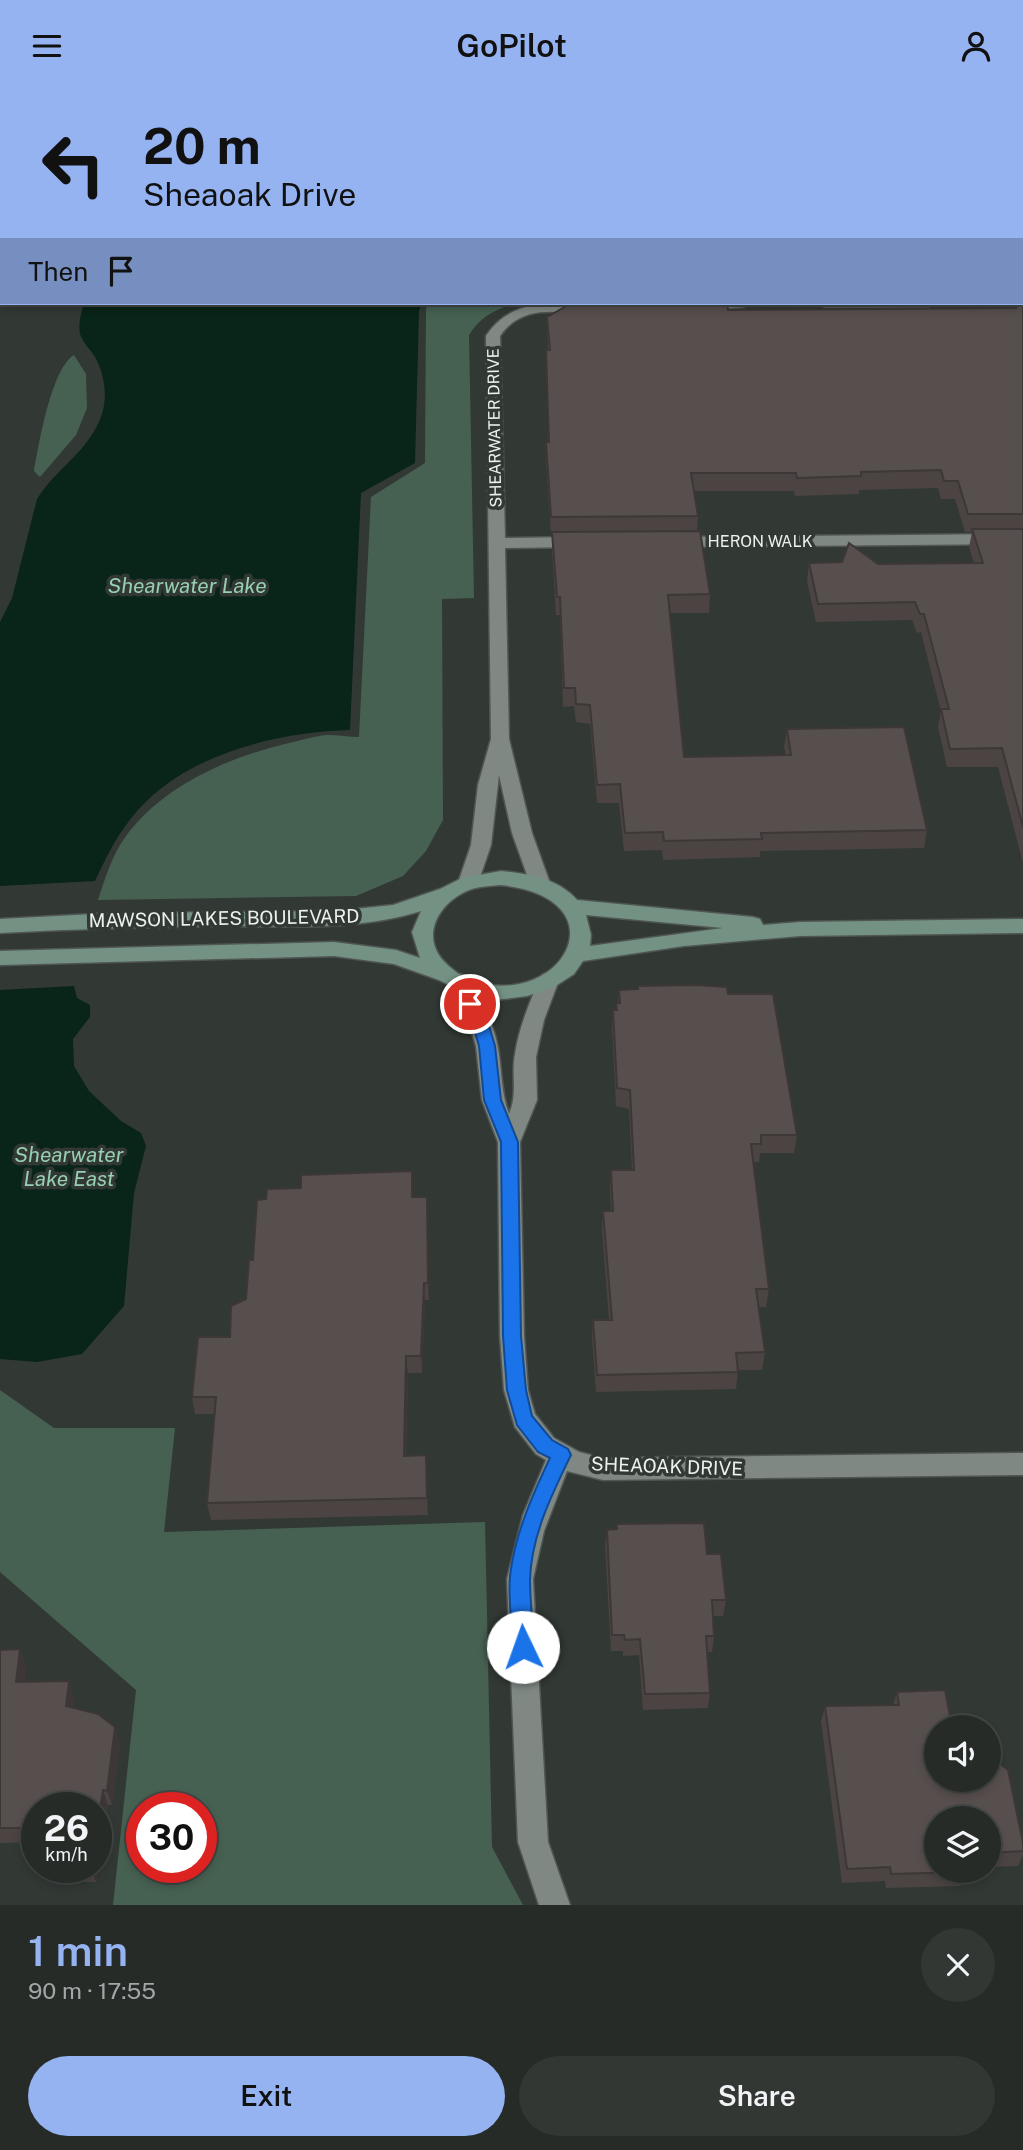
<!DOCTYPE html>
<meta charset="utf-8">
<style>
:root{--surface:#262b28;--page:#323734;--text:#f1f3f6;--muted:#a4a7a8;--line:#424745;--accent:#95b2f1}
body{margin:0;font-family:"Public Sans",sans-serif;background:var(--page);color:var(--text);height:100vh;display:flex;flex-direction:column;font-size:26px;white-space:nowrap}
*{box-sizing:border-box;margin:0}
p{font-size:23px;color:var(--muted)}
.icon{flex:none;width:38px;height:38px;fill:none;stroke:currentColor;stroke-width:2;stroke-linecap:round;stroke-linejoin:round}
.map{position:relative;height:1814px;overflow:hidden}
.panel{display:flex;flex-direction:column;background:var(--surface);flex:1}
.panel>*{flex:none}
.hud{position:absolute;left:0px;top:0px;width:1024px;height:214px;box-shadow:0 4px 10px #0003,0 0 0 2px var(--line);background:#95b2f1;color:#111;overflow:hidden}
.tools{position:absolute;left:924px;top:1624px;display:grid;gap:14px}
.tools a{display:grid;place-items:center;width:77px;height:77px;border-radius:50%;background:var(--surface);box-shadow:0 4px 10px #0003,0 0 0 2px var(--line);font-size:35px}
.speed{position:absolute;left:21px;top:1701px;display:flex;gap:14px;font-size:35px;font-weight:700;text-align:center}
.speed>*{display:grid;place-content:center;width:91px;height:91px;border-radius:50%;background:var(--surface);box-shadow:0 4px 10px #0003,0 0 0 2px var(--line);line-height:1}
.speed small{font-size:18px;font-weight:400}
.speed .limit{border:10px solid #d22;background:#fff;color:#111}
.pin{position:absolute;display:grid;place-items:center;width:60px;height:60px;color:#fff;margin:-30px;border:4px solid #fff;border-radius:50%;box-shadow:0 2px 7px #0007}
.me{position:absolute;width:77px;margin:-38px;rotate:357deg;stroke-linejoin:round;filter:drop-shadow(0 0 5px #0008)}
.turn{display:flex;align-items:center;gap:24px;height:147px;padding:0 28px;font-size:32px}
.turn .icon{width:91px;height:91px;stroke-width:2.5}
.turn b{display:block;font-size:49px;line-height:60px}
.then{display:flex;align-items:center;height:66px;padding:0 28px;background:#0003;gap:14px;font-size:26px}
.round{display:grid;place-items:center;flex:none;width:74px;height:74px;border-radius:37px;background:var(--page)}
.summary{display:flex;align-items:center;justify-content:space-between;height:119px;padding:0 28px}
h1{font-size:42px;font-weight:600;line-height:52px;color:var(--accent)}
.cta{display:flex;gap:14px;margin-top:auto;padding:14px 28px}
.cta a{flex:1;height:80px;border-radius:42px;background:var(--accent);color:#111;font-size:28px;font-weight:600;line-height:80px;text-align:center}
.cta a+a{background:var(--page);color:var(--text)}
header{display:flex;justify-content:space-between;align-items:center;height:91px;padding:0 28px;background:var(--accent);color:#111;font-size:32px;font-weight:600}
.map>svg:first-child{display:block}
.green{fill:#466152;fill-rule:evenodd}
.water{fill:#092418}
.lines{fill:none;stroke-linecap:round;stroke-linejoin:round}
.street-casing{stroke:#505653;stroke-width:3}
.secondary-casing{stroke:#505653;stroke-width:3}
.street{fill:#808883;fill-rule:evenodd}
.secondary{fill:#749283;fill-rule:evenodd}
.wall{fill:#4b4443}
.shaded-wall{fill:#3d3737}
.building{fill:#574f4e;stroke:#3d3737;stroke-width:2}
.route{fill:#1a73e8;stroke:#114b97;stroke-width:2}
.labels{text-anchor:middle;stroke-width:7;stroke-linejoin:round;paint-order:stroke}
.far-street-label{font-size:16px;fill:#ecf1ee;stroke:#323935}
.street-label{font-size:19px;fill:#ecf1ee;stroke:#323935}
.water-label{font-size:21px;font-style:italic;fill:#97cfb1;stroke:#323935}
</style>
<header><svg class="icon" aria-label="menu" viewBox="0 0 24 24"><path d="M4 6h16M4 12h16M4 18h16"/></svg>GoPilot<svg class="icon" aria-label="person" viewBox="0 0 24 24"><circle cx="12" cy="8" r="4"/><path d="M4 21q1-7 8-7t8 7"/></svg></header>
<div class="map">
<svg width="1023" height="1814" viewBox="0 0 1023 1814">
<rect width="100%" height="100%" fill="#323935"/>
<path class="green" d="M 429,212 L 515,212 C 495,219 480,226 469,244 L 474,507 L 442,508 L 443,729 L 426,760 L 403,785 L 356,805 L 98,809 C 105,788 112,764 126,745 C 163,695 227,667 285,653 C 299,650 314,645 327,644 C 338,644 349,646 359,646 L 371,406 L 425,372 L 426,218 Z
M 74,264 L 86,283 L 87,317 L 76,344 L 40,386 L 34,380 C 39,353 51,278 74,264 Z
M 0,1299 L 54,1337 L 175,1337 L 164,1441 L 485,1431 L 492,1756 L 523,1814 L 113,1814 L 136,1599 L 0,1481 ZM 142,1717 L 201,1717 L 201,1776 L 142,1776 Z"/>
<path class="water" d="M 84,212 L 422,212 L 419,220 L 415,372 L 361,402 L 350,639 C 274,641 177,665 129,730 C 115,748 105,769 95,790 L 0,795 L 0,531 L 12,507 L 37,408 C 57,376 89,361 102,323 C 108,304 104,282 95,266 C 90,258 83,252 80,243 C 78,232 81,223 84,212 Z
M 74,895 L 77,907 L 90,914 L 90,926 L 73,948 L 74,975 L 89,1000 L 121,1030 L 141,1042 L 146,1055 L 134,1102 L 124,1215 L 82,1263 L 37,1271 L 0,1268 L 0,899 Z"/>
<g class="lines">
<defs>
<path id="street" d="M 40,0 L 52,0 L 39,2 Z
M 729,0 L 741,0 L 741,2 L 729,2 Z
M 0,97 L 2,97 L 0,106 Z
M 550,212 L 593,212 L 600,216 C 580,233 529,202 500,245 L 505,447 L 578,446 L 586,451 L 578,456 L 505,457 L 509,648 L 532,742 L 551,795 L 548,800 L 534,800 L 531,795 L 512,742 L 499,684 L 491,754 L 478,792 L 475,797 L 461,797 L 458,792 L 471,754 L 478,694 L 491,648 L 486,245 C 502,221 522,215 550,212 Z
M 693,212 L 750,212 L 743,216 L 699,218 L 694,217 Z
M 818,212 L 935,212 L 928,216 L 825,216 Z
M 1023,443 L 1023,453 L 674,456 L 666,451 L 674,446 Z
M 549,881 L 556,884 L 559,889 L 544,929 L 536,966 L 537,1009 L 520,1051 L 524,1245 L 528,1299 L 535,1323 L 554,1347 L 579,1361 L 603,1367 L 1023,1362 L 1023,1384 L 603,1389 L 567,1380 L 544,1440 L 533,1488 L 548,1751 L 570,1814 L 539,1814 L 518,1751 L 507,1488 L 523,1424 L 546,1369 L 536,1363 L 515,1336 L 504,1299 L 500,1245 L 498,1051 L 482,1009 L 476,955 L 470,935 L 450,891 L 453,886 L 460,883 L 467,886 C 480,907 494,933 498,957 C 502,980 501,1002 509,1023 C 518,1003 511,984 515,963 C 519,937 529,913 539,889 L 542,884 Z"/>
<path id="secondary" d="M 501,780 C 528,783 558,787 577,809 L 753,826 L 760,828 L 763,834 L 800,831 L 1023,828 L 1023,842 L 800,845 L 684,855 L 583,870 L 574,883 L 554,896 L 527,905 L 495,909 L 467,903 L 439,889 L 394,873 L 334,865 L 0,874 L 0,860 L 334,851 L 396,859 L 420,867 L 412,841 L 421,820 C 358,840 289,835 224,835 C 149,836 75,838 0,842 L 0,828 L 113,822 L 335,820 L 393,814 L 440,798 L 462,787 ZM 501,794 C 622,807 565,916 476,891 C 463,887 450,878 441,867 C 421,840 442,810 469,799 C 479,795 491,795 501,794 ZM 586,824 L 723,837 L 590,855 L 591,844 Z"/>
</defs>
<use href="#street" class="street-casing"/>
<use href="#secondary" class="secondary-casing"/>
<use href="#street" class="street"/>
<use href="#secondary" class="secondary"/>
</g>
<path class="wall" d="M 1023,110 L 1023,772 L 998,676 L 947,676 L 938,636 L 941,620 L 921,541 L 917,542 L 912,529 L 816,531 L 807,490 L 809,472 L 878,473 L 974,472 L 969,456 L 972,441 L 965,441 L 955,408 L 941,408 L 938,397 L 859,399 L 859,403 L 795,405 L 794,400 L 694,400 L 698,425 L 697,440 L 710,503 L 709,522 L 670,522 L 684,666 L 786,664 L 784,656 L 787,638 L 927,739 L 924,757 L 760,760 L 760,766 L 663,769 L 662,759 L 624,760 L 619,712 L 597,712 L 590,633 L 576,631 L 574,615 L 563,616 L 560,524 L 556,524 L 552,459 L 552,444 L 551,444 L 546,369 L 546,351 L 549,351 L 546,276 L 546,259 L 548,259 L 547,226 L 728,219 L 1006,217 L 1004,212 L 1022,212 Z
M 619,899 L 728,903 L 797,1044 L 794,1062 L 760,1062 L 759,1071 L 753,1071 L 769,1198 L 766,1216 L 758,1216 L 765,1261 L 762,1279 L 738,1279 L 736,1298 L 596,1301 L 592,1247 L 593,1229 L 609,1229 L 602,1138 L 603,1120 L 611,1120 L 610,1097 L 611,1079 L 632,1079 L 629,1018 L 616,1015 L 612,937 L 613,919 L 616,919 L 616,912 L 618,912 Z
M 413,1106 L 427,1106 L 429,1209 L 425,1209 L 422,1282 L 408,1282 L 406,1365 L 426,1364 L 428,1424 L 211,1429 L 207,1412 L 215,1323 L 195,1323 L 192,1306 L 230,1246 L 246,1208 Z
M 617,1433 L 707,1463 L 726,1509 L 723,1525 L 713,1525 L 714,1545 L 712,1561 L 707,1561 L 710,1602 L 708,1617 L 643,1619 L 639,1564 L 623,1565 L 623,1560 L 611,1560 L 605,1455 L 607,1439 L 617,1438 Z
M 20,1558 L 26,1574 L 24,1591 L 74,1606 L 73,1617 L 120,1652 L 112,1714 L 108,1714 L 96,1791 L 50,1791 L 43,1777 L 96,1776 L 37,1717 L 37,1751 L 0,1752 L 0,1559 Z
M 897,1601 L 951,1636 L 1023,1752 L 1023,1764 L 1018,1775 L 989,1776 L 989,1727 L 936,1727 L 966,1781 L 960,1795 L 886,1797 L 885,1790 L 842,1792 L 821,1630 L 825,1615 L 893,1614 Z"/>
<path class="shaded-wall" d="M 427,1106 L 428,1124 L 429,1209 L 428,1192 Z
M 424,1192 L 425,1209 L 422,1282 L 421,1265 Z
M 406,1265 L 408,1282 L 405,1382 L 404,1365 Z
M 426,1364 L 427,1381 L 428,1424 L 427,1407 Z
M 20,1558 L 26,1574 L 22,1607 L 16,1591 Z
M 69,1590 L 74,1606 L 72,1630 L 66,1615 Z
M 115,1636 L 120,1652 L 112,1714 L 107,1700 Z
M 103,1699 L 108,1714 L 96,1791 L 91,1777 L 91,1776 L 96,1776 L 96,1743 Z"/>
<path class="building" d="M 1022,110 L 1023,110 L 1023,423 L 968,423 L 958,390 L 944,390 L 941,379 L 861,381 L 861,385 L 797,387 L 796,382 L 691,382 L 698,425 L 551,426 L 546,351 L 549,351 L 546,259 L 550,259 L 547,226 L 572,212 L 727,212 L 728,219 L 1016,217 L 1014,212 L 1022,212 Z
M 972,438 L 1023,438 L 1023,736 L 1002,657 L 950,658 L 941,618 L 949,618 L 924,523 L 920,523 L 915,511 L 818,513 L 809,472 L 842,471 L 849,452 L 878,473 L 983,472 Z
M 700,440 L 710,503 L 668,504 L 684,666 L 791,664 L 787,638 L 904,636 L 927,739 L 761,742 L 762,748 L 664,750 L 663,741 L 625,742 L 620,693 L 597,694 L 590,614 L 576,613 L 575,597 L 564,597 L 560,506 L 557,506 L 552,441 Z
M 695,894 L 727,896 L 728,903 L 773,903 L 797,1044 L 761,1044 L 761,1053 L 751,1053 L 769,1198 L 756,1198 L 765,1261 L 736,1262 L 738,1281 L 597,1284 L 593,1229 L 612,1229 L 603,1120 L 613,1120 L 611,1079 L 634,1079 L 630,999 L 617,997 L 613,919 L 617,919 L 616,912 L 620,912 L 619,899 L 638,898 L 638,895 Z
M 412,1080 L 412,1106 L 427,1106 L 428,1192 L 424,1192 L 421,1265 L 406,1265 L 404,1365 L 426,1364 L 427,1407 L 207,1412 L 216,1306 L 192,1306 L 198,1246 L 230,1246 L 231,1215 L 246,1208 L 249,1169 L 253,1169 L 257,1109 L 266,1108 L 267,1098 L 301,1097 L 301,1084 Z
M 704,1432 L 707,1463 L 721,1463 L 726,1509 L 712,1509 L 714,1545 L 706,1545 L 710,1602 L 645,1603 L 640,1548 L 625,1549 L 624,1544 L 612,1544 L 607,1439 L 617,1438 L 617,1433 Z
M 20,1558 L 16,1591 L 69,1590 L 66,1615 L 98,1623 L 115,1636 L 107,1700 L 103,1699 L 96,1743 L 96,1717 L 37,1717 L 37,1737 L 0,1737 L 0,1559 Z
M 945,1599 L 952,1636 L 936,1636 L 936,1689 L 989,1689 L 989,1664 L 1008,1679 L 1023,1752 L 1023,1760 L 989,1762 L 989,1727 L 936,1727 L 936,1780 L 966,1780 L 966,1781 L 891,1783 L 890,1776 L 847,1778 L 825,1615 L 899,1614 L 897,1601 Z
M 44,1776 L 91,1776 L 91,1777 L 43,1777 Z"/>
<path class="route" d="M 470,907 L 476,909 L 489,935 L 495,955 L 501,1009 L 518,1051 L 521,1245 L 526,1299 L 532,1325 L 552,1349 L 568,1358 L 571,1364 C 552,1403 531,1445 530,1489 C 530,1511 533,1534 534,1556 L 531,1563 L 523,1565 L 516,1563 L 513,1556 C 512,1533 508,1508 510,1485 C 515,1443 532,1405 550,1367 L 538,1361 L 517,1334 L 507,1299 L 503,1245 L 501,1051 L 484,1009 L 479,955 L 473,935 L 462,913 Z"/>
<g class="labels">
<g class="far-street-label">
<text transform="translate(494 337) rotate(-91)" y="6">SHEARWATER DRIVE</text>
<text x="760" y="456">HERON WALK</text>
</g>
<g class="street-label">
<text transform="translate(224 827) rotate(-1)" y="7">MAWSON LAKES BOULEVARD</text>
<text transform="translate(667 1375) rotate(2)" y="7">SHEAOAK DRIVE</text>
</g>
<g class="water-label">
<text x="187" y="502">Shearwater Lake</text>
<text x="69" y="1071">Shearwater<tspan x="69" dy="24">Lake East</tspan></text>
</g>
</g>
</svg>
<div class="tools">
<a><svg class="icon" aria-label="sound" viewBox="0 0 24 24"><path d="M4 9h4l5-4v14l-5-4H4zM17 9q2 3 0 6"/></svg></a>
<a><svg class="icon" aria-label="layers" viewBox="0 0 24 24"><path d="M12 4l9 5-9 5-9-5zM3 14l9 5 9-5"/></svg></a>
</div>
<div class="speed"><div>26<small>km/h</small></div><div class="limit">30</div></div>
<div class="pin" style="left:470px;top:913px;background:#d93025"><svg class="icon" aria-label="arrive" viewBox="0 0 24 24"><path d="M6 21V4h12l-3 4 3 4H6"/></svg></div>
<svg class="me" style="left:523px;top:1556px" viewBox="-20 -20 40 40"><circle r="19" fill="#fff"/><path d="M0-13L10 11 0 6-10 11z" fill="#1a73e8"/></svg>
<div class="hud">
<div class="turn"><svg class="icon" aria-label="left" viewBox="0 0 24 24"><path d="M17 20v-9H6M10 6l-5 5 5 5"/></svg><div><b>20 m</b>Sheaoak Drive</div></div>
<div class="then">Then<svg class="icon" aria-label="arrive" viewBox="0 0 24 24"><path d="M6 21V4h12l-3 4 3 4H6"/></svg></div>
</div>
</div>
<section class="panel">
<div class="summary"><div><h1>1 min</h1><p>90 m · 17:55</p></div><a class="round"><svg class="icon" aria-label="close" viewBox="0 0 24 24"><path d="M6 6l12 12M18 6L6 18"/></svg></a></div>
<div class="cta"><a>Exit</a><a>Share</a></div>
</section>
